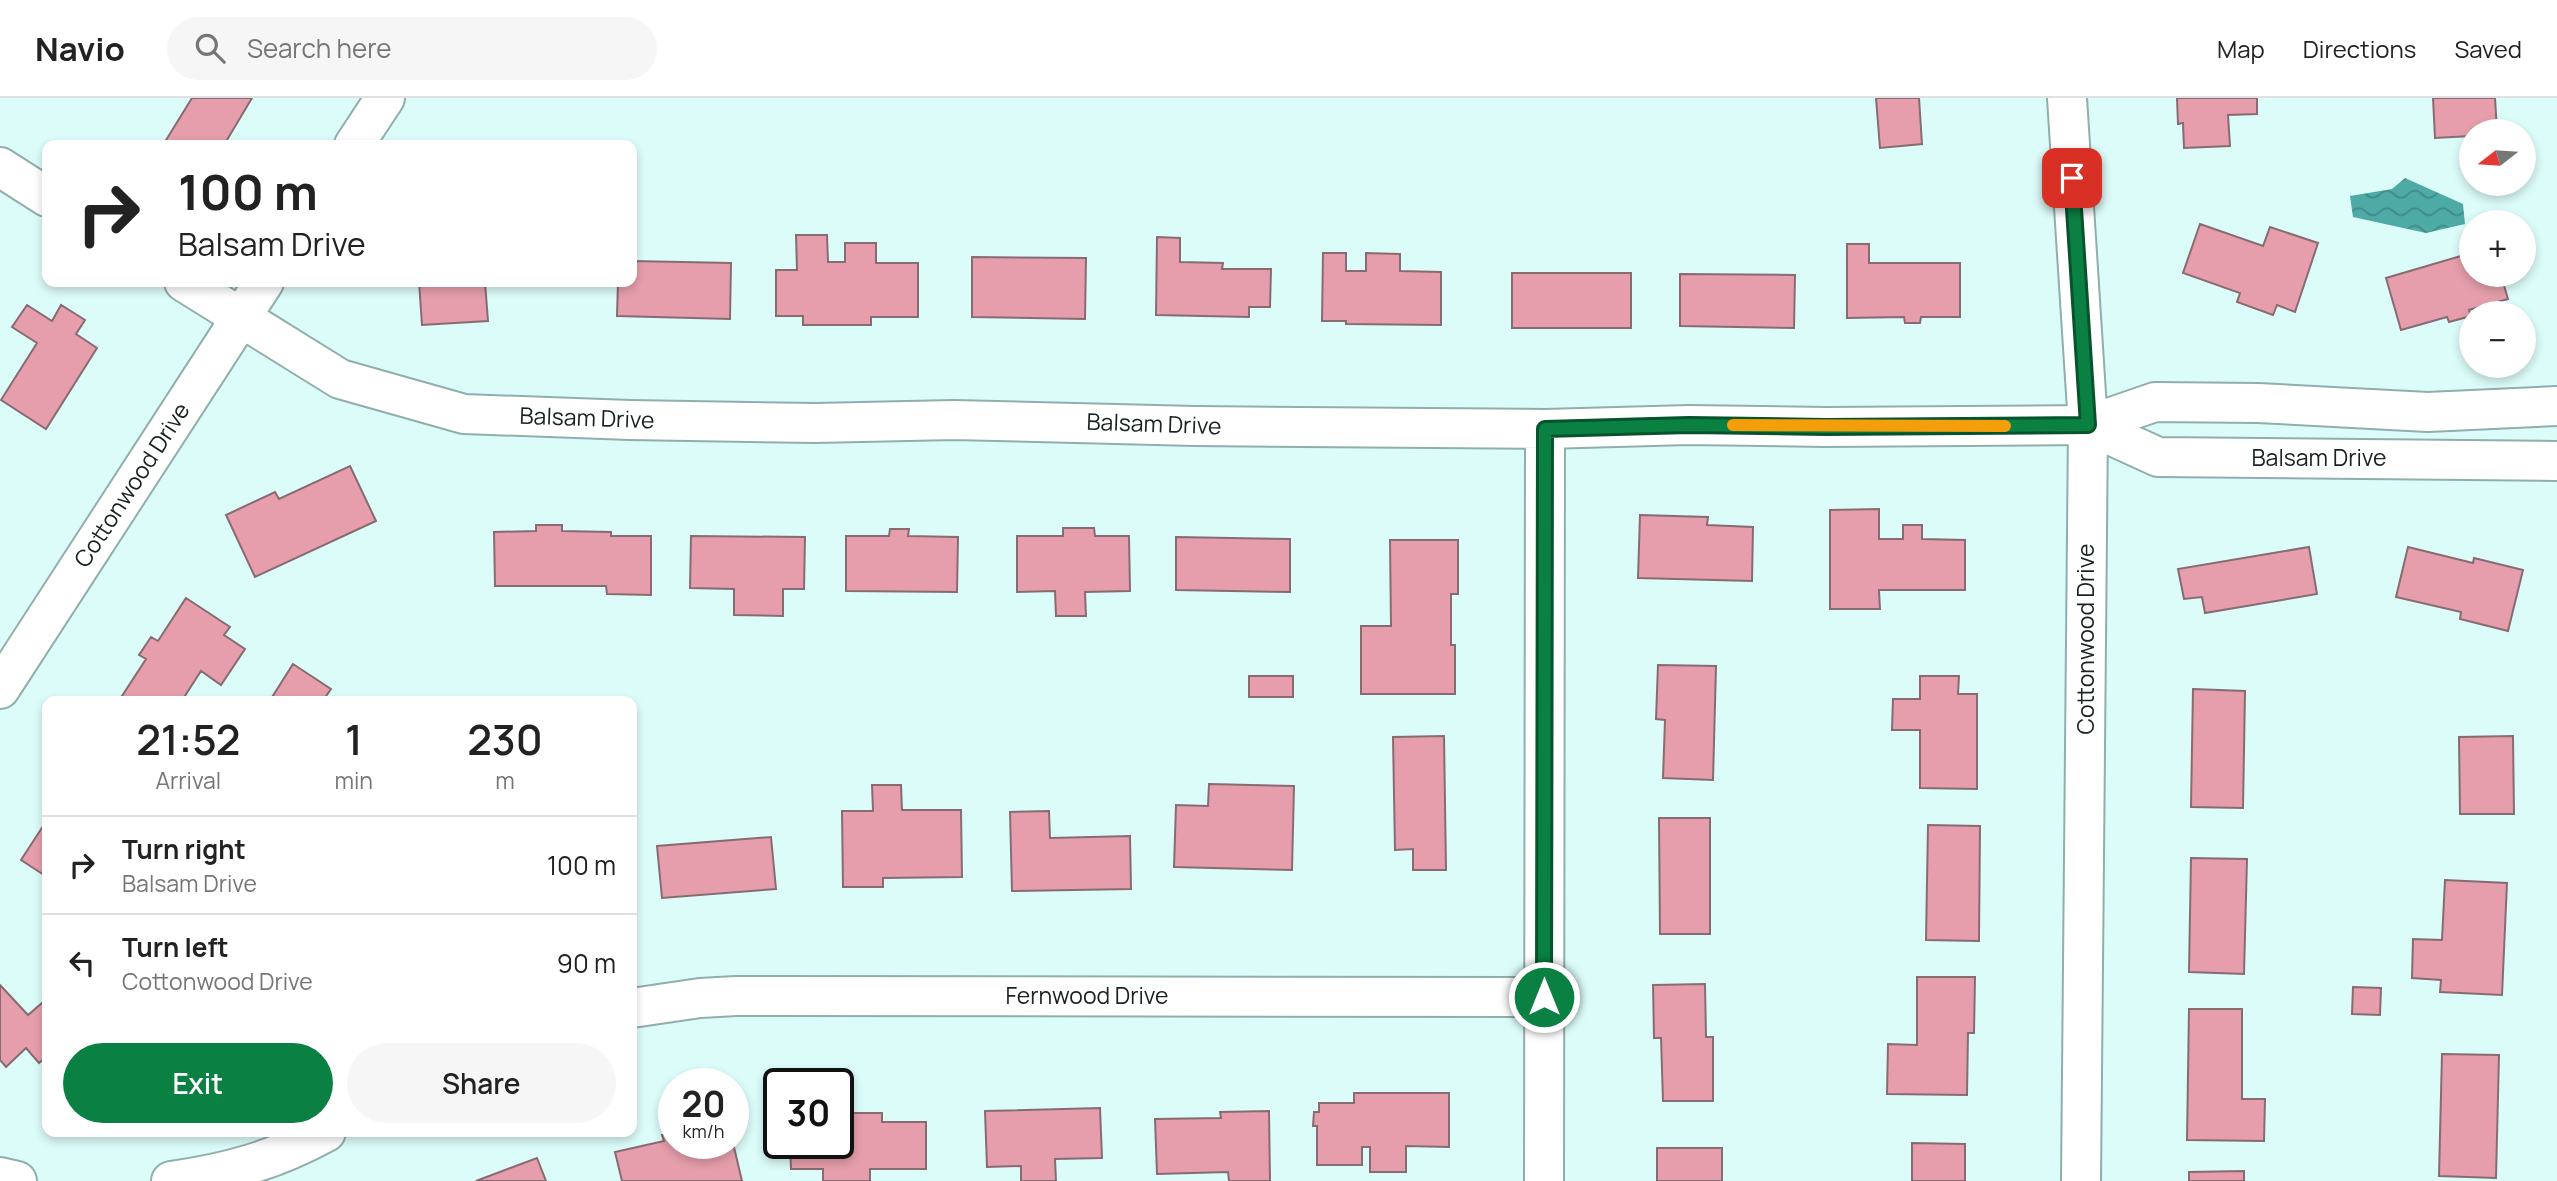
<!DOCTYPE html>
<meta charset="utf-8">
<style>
:root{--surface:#fff;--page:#f6f6f6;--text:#222;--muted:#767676;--line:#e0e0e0;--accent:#0b8043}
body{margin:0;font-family:Manrope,sans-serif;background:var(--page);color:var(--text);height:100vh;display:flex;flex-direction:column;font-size:26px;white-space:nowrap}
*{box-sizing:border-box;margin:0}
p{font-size:23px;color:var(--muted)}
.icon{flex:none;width:38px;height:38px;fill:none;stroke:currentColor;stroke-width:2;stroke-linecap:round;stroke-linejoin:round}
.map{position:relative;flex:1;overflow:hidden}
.panel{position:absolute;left:42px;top:598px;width:595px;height:441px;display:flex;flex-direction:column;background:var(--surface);border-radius:14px;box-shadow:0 4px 10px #0003}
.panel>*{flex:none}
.top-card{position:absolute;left:42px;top:42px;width:595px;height:147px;border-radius:14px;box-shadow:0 4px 10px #0003;background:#fff;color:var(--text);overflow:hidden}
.needle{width:46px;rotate:253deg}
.fabs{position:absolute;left:2459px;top:21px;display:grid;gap:14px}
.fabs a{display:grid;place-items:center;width:77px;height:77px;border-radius:50%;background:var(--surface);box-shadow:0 4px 10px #0003;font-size:35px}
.speed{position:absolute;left:658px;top:970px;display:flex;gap:14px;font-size:35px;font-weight:700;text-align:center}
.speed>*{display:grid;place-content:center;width:91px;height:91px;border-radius:50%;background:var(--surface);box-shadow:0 4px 10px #0003;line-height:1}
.speed small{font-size:18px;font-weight:400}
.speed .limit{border:4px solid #111;border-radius:10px;background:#fff;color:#111}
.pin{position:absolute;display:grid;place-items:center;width:60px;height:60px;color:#fff;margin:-30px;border-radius:14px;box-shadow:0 4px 10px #0006}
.me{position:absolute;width:77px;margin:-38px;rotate:0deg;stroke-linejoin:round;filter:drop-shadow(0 0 5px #0008)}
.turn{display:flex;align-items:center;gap:24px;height:147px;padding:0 21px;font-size:32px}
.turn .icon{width:91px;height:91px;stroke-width:2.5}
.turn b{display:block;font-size:49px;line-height:60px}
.eta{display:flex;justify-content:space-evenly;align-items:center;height:119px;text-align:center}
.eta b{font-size:42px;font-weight:600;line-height:49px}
.cta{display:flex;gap:14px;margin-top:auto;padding:14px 21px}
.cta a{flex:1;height:80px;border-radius:42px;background:var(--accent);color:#fff;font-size:28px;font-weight:600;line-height:80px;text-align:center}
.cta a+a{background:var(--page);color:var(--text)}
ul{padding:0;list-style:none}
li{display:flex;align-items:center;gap:21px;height:98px;padding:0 21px;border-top:2px solid var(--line)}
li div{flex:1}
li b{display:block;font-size:26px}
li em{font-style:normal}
header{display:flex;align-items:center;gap:42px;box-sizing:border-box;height:98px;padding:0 35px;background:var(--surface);border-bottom:2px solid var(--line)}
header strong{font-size:33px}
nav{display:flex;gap:38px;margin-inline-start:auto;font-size:24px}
.search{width:490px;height:63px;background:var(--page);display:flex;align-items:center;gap:18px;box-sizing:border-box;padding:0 24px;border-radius:38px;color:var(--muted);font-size:26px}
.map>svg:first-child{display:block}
.water{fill:url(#water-waves)}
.building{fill:#e69eac;stroke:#866c71;stroke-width:2}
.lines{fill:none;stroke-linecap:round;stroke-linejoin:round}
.street-casing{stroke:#90aeac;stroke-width:42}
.street{stroke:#fff;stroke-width:38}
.route-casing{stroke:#07532c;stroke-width:18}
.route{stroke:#0b8043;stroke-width:12}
.slow{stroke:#f59e0b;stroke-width:12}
.labels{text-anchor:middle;stroke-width:5;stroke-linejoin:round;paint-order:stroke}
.street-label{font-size:23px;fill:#172221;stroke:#fff}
</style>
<header>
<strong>Navio</strong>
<div class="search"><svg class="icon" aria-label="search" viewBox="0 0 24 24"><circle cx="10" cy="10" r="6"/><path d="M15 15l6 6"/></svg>Search here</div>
<nav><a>Map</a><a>Directions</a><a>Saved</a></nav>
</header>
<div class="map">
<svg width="2557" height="1083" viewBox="0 0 2557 1083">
<defs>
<pattern id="water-waves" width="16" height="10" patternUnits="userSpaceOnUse" patternTransform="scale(1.75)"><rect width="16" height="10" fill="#4eaaa5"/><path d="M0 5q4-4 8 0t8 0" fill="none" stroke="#408a86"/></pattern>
</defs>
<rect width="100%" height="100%" fill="#dcfcf9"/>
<path class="water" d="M 2405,80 L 2463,106 L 2465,126 L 2426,135 L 2353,119 L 2350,98 L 2392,91 Z"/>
<path class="building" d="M 192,0 L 252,0 L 224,47 L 163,47 Z
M 1876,0 L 1919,0 L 1922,46 L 1880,50 Z
M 2177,0 L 2257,0 L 2257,16 L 2228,17 L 2230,48 L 2184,50 L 2183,25 L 2178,26 Z
M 2433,0 L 2495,0 L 2497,33 L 2471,33 L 2471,38 L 2435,40 Z
M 2200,126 L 2263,148 L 2270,129 L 2318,145 L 2295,214 L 2277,207 L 2273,217 L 2237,204 L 2240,195 L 2183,175 Z
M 796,137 L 827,137 L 828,164 L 845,164 L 845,145 L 876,145 L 876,165 L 918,165 L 918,219 L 871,219 L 871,227 L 803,227 L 803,218 L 776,218 L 776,172 L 797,172 Z
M 1157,139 L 1180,140 L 1180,164 L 1223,165 L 1222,171 L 1271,171 L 1270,209 L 1249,209 L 1249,219 L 1156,217 Z
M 1847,146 L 1869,146 L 1869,165 L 1960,165 L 1960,219 L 1921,219 L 1920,225 L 1905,225 L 1904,219 L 1847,220 Z
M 1323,155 L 1346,155 L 1346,173 L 1366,173 L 1366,155 L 1400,156 L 1400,173 L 1441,174 L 1441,227 L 1346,226 L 1346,223 L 1322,223 Z
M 2471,155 L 2471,177 L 2501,177 L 2508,201 L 2469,212 L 2471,218 L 2449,224 L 2447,219 L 2401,232 L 2386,180 Z
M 972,159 L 1086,160 L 1085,221 L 972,219 Z
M 632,163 L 731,165 L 730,221 L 617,218 L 618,184 L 632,184 Z
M 1512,175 L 1631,175 L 1631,230 L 1512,230 Z
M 1680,176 L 1795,177 L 1794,230 L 1680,228 Z
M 419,184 L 485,184 L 488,223 L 422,227 Z
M 27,207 L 52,223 L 61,207 L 85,222 L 76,236 L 97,250 L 46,331 L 1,302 L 37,245 L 12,229 Z
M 350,368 L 376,423 L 255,479 L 226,417 L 275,394 L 279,401 Z
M 1879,411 L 1879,441 L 1903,441 L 1903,427 L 1922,427 L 1922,441 L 1965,442 L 1965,492 L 1879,492 L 1880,511 L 1830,511 L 1830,412 Z
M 1640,417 L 1708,419 L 1707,427 L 1753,429 L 1752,483 L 1638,480 Z
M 536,427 L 562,427 L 562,433 L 611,434 L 611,438 L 651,438 L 651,497 L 607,496 L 606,488 L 495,488 L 494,434 L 536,433 Z
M 1063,430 L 1094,430 L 1095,438 L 1129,438 L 1130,493 L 1085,494 L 1086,518 L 1056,518 L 1055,493 L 1017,494 L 1017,438 L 1063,438 Z
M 890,431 L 909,431 L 908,438 L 958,439 L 957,494 L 846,493 L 846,438 L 889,438 Z
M 691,438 L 805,439 L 804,491 L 783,491 L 783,518 L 734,517 L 734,491 L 690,490 Z
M 1176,439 L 1290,441 L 1290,494 L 1176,492 Z
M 1390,442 L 1458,442 L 1458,496 L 1451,496 L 1451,547 L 1455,547 L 1455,596 L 1361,596 L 1361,528 L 1391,528 Z
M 2309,449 L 2317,496 L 2205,515 L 2202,499 L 2184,501 L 2178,471 Z
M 2408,449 L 2473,465 L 2474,460 L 2523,472 L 2508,533 L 2460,521 L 2461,514 L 2396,499 Z
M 186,500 L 230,529 L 224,537 L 245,551 L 221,587 L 201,573 L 181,604 L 131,604 L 122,598 L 146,561 L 139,557 L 151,539 L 158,543 Z
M 293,566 L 331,591 L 322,604 L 269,604 Z
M 1658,567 L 1716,568 L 1713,682 L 1663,680 L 1665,622 L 1656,621 Z
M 1249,578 L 1293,578 L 1293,599 L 1249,599 Z
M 1920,578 L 1959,578 L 1958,596 L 1977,596 L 1977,691 L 1920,690 L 1920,632 L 1892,632 L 1893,601 L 1920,601 Z
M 2193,591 L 2245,593 L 2243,710 L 2191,709 Z
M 1444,638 L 1446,772 L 1413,772 L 1413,751 L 1395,752 L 1393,639 Z
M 2513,638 L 2514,716 L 2460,716 L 2459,639 Z
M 1209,686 L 1294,688 L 1292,772 L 1174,769 L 1176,707 L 1208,708 Z
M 872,687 L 901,687 L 902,712 L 961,712 L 962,779 L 883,780 L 883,789 L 843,789 L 842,713 L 873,713 Z
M 1049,713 L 1050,740 L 1130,738 L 1131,791 L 1012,793 L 1010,714 Z
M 1659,720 L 1710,720 L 1710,836 L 1660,836 Z
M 47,722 L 47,779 L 21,762 Z
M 1928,727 L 1980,728 L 1979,843 L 1926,842 Z
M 771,739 L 776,791 L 662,800 L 657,748 Z
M 2191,760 L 2247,761 L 2244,876 L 2189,874 Z
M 2445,782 L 2507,785 L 2502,897 L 2440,894 L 2441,882 L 2412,880 L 2413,841 L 2442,842 Z
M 1917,879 L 1975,879 L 1974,935 L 1968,935 L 1967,997 L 1887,996 L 1888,946 L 1917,947 Z
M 1705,886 L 1706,939 L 1713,939 L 1713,1003 L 1663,1003 L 1661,940 L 1654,940 L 1653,887 Z
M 0,887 L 28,917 L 42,905 L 47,911 L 47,931 L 44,934 L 47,938 L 47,958 L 39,965 L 26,950 L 6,969 L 0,962 Z
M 2353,889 L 2381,890 L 2380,917 L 2352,916 Z
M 2189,911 L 2242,911 L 2242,1001 L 2265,1001 L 2264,1043 L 2187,1042 Z
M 2442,956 L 2499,957 L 2496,1080 L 2439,1078 Z
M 1354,995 L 1449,995 L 1449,1049 L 1406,1048 L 1406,1074 L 1370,1074 L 1370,1049 L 1362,1049 L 1362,1067 L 1317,1067 L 1317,1028 L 1313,1028 L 1314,1014 L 1319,1014 L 1319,1005 L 1354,1005 Z
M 1100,1010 L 1102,1060 L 1055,1061 L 1056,1083 L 1021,1083 L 1021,1068 L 987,1069 L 985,1013 Z
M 1269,1013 L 1270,1083 L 1229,1083 L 1228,1074 L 1157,1076 L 1155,1021 L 1221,1020 L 1220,1014 Z
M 838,1015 L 882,1015 L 882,1024 L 926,1024 L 926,1071 L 870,1071 L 870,1083 L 823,1083 L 823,1071 L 791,1071 L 790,1045 L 838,1045 Z
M 674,1035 L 674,1045 L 733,1045 L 742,1083 L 622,1083 L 615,1054 L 664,1043 L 662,1037 Z
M 1912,1045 L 1965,1046 L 1965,1083 L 1912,1083 Z
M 1657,1050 L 1722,1050 L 1722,1083 L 1657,1083 Z
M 537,1060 L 546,1083 L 476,1083 Z
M 2244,1073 L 2244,1083 L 2189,1083 L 2189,1074 Z"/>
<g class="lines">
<defs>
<path id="street" d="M 2067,0 L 2088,327 L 2081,1083
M 354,47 L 385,0
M 0,69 L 47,99
M 184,184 L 340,281 L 464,316 L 630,322 L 815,325 L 954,322 L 1195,328 L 1545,331 L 1689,327 L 1826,329 L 2088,327 L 2155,304 L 2258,305 L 2428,314 L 2557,308
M 2088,327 L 2158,359 L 2557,363
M 0,591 L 264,184
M 632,910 L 700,900 L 736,898 L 1544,899
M 0,1079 L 17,1083
M 171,1083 C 228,1075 275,1062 326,1034
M 1544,1083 L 1545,331"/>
</defs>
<use href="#street" class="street-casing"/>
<use href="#street" class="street"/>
</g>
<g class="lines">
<defs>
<path id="route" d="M 1544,899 L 1545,331 L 1689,327 L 1826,329 L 2088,327 L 2072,80"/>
</defs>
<use href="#route" class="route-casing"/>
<use href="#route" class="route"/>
<path class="slow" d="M 1733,327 L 2005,328"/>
</g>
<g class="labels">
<g class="street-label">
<text transform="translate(587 320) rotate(2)" y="8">Balsam Drive</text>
<text transform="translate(1154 326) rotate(2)" y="8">Balsam Drive</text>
<text x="2319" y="368">Balsam Drive</text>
<text transform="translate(132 387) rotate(-57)" y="8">Cottonwood Drive</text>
<text transform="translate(2086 541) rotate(-90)" y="8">Cottonwood Drive</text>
<text x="1087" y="906">Fernwood Drive</text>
</g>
</g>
</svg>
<div class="fabs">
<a><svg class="needle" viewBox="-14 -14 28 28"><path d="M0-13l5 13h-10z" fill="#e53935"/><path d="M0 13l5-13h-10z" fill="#767676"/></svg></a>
<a>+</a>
<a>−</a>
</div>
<div class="speed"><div>20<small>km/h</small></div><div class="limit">30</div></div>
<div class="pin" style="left:2072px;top:80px;background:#d93025"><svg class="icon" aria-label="arrive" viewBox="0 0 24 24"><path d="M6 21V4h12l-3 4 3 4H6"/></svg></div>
<svg class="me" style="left:1544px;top:899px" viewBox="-20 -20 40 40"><circle r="17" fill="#0b8043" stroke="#fff" stroke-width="3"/><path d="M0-11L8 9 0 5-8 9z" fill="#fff"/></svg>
<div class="top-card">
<div class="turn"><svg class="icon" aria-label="right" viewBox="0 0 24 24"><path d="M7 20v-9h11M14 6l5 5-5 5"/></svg><div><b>100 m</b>Balsam Drive</div></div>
</div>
<section class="panel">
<div class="eta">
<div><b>21:52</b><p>Arrival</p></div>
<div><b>1</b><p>min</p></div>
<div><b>230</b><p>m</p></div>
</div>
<ul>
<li><svg class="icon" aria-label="right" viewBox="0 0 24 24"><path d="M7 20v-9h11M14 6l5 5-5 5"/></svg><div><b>Turn right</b><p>Balsam Drive</p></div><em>100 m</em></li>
<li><svg class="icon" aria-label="left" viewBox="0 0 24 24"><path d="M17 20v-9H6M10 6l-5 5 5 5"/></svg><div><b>Turn left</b><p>Cottonwood Drive</p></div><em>90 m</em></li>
</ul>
<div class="cta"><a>Exit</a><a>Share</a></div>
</section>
</div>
